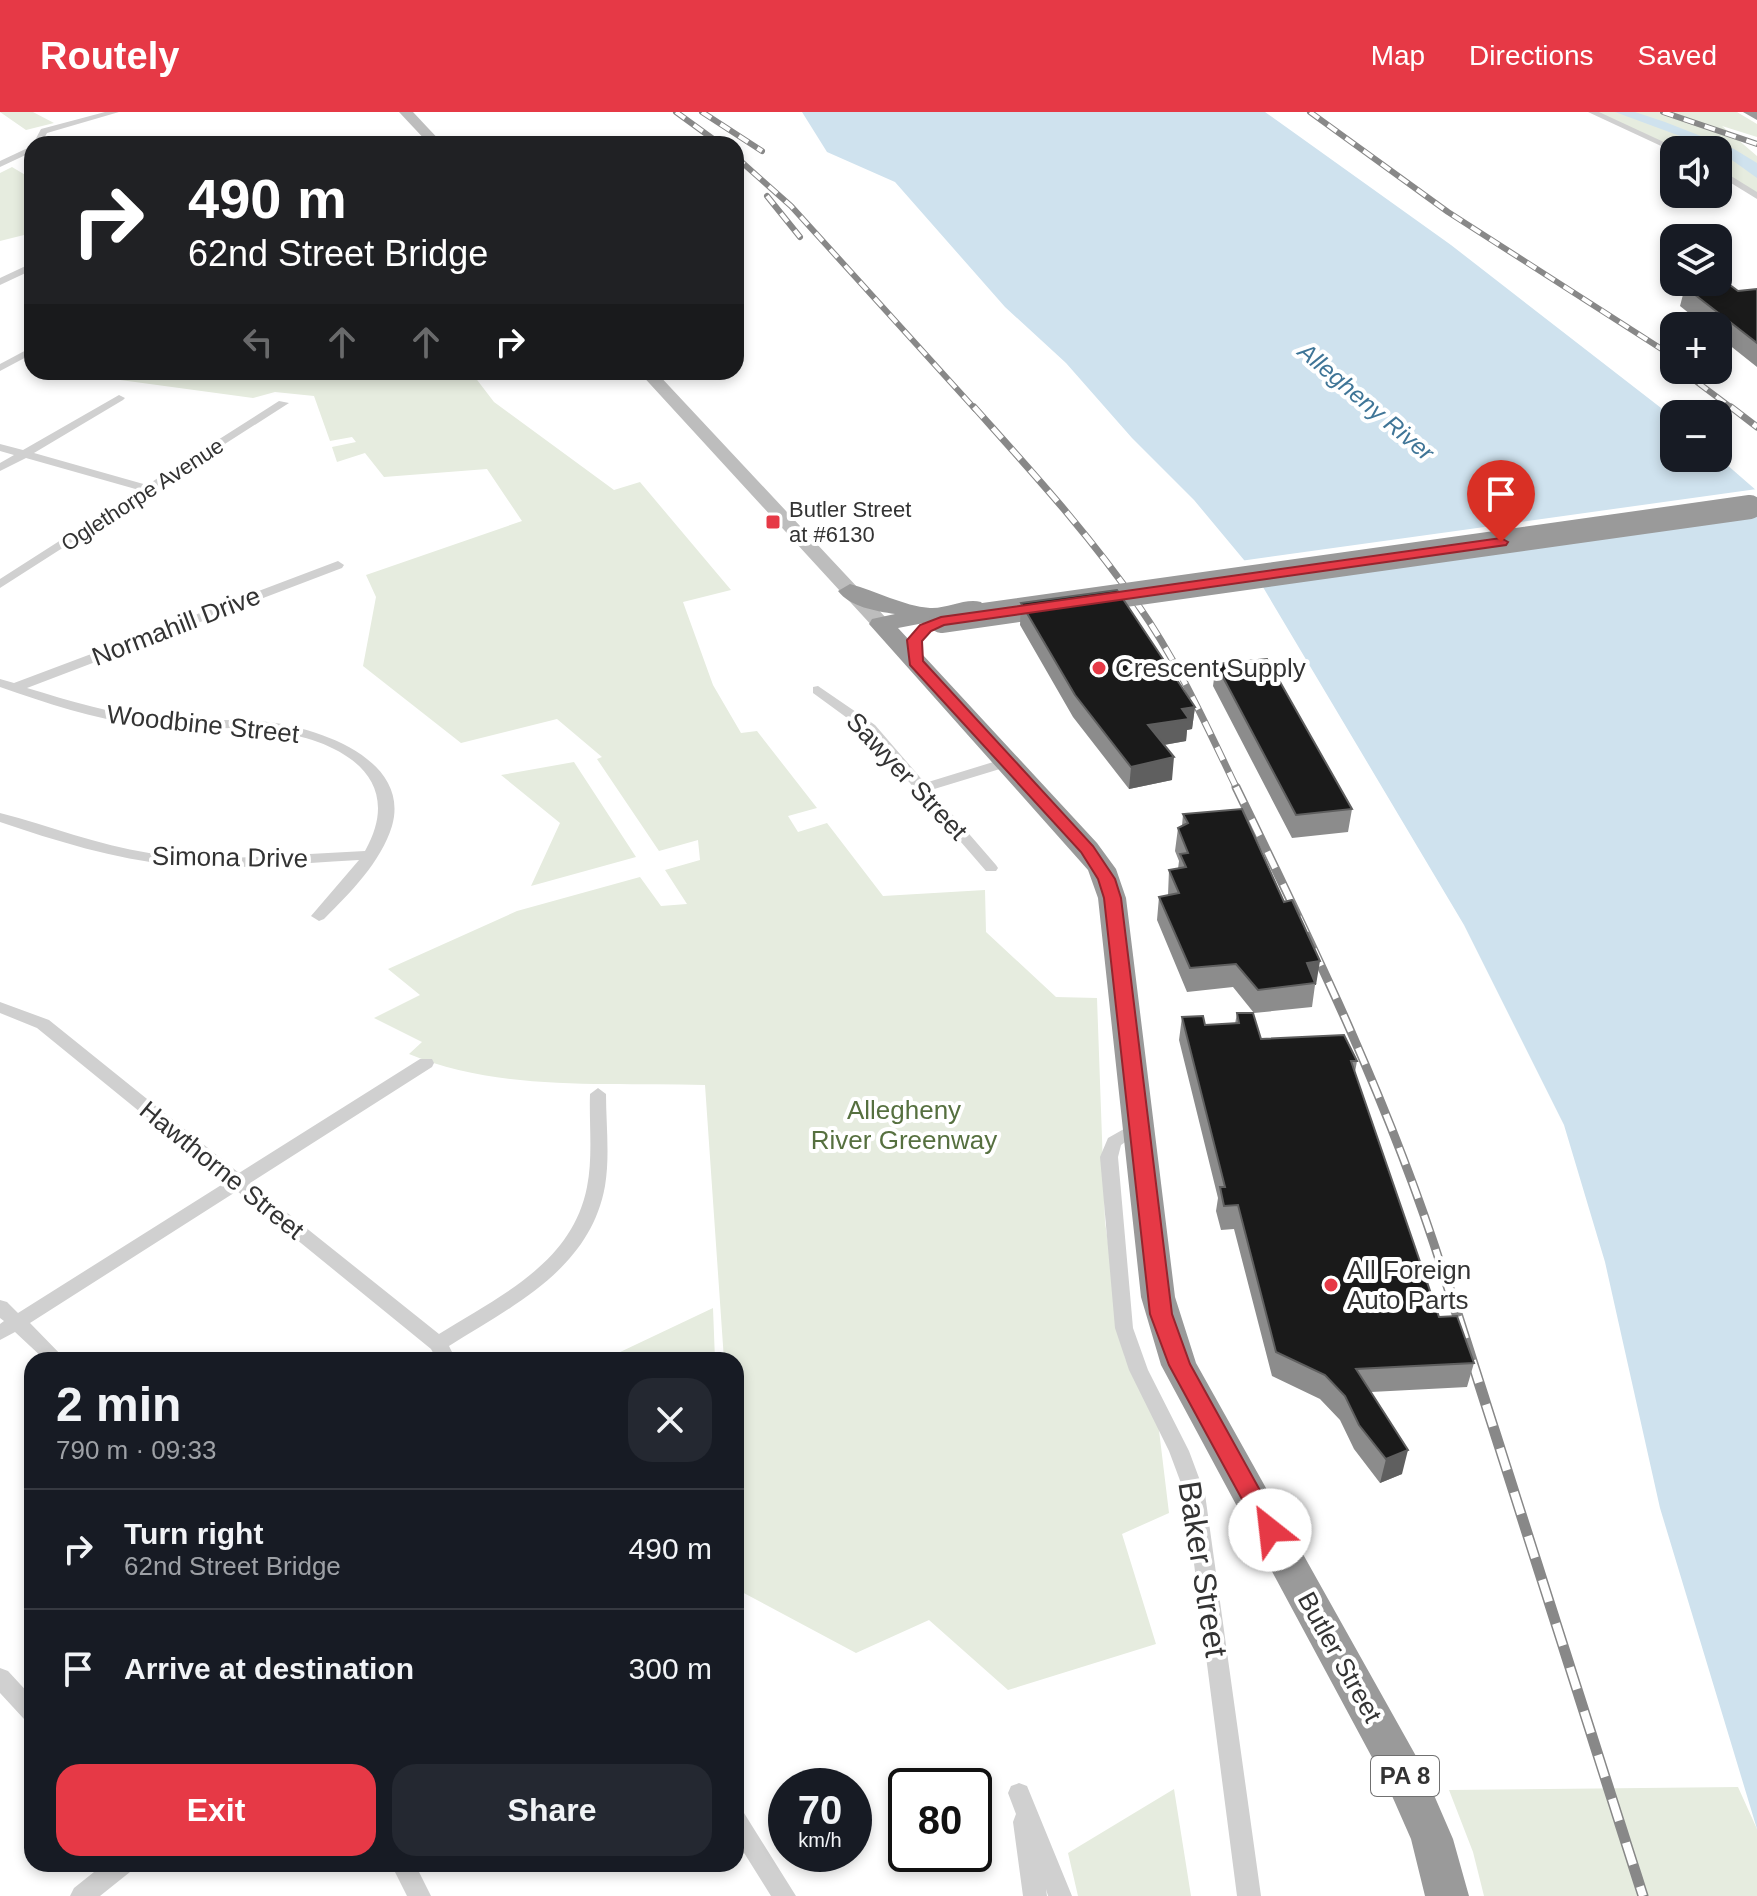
<!DOCTYPE html>
<meta charset="utf-8">
<style>
:root{--surface:#171b24;--page:#242831;--text:#f1f3f6;--muted:#9ea1a6;--line:#363941;--accent:#e63946}
body{margin:0;font-family:Arial,sans-serif;background:var(--page);color:var(--text);height:100vh;display:flex;flex-direction:column;font-size:30px;white-space:nowrap}
*{box-sizing:border-box;margin:0}
p{font-size:26px;color:var(--muted)}
.icon{flex:none;width:44px;height:44px;fill:none;stroke:currentColor;stroke-width:2;stroke-linecap:round;stroke-linejoin:round}
.map{position:relative;flex:1;overflow:hidden}
.sheet{position:absolute;left:24px;top:1240px;width:720px;height:520px;display:flex;flex-direction:column;background:var(--surface);border-radius:24px;box-shadow:0 4px 12px #0003}
.sheet>*{flex:none}
.hud{position:absolute;left:24px;top:24px;width:720px;height:244px;border-radius:24px;box-shadow:0 4px 12px #0003;background:#202124;color:#fff;overflow:hidden}
.tools{position:absolute;left:1660px;top:24px;display:grid;gap:16px}
.tools a{display:grid;place-items:center;width:72px;height:72px;border-radius:16px;background:var(--surface);box-shadow:0 4px 12px #0003;font-size:40px}
.speed{position:absolute;left:768px;top:1656px;display:flex;gap:16px;font-size:40px;font-weight:700;text-align:center}
.speed>*{display:grid;place-content:center;width:104px;height:104px;border-radius:50%;background:var(--surface);box-shadow:0 4px 12px #0003;line-height:1}
.speed small{font-size:20px;font-weight:400}
.speed .limit{border:4px solid #111;border-radius:12px;background:#fff;color:#111}
.pin{position:absolute;display:grid;place-items:center;width:68px;height:68px;color:#fff;margin:-82px -34px;border-radius:50% 50% 50% 0;rotate:-45deg;box-shadow:0 0 8px #0007}
.pin .icon{rotate:45deg}
.me{position:absolute;width:88px;margin:-44px;rotate:331deg;stroke-linejoin:round;filter:drop-shadow(0 0 6px #0008)}
.turn{display:flex;align-items:center;gap:28px;height:168px;padding:0 32px;font-size:36px}
.turn .icon{width:104px;height:104px;stroke-width:2.5}
.turn b{display:block;font-size:56px;line-height:68px}
.lanes{display:flex;align-items:center;height:76px;padding:0 32px;background:#0003;justify-content:center;gap:40px;direction:ltr}
.lanes .off{opacity:.35}
.round{display:grid;place-items:center;flex:none;width:84px;height:84px;border-radius:24px;background:var(--page)}
.headline{display:flex;align-items:center;justify-content:space-between;height:136px;padding:0 32px}
h1{font-size:48px;font-weight:700;line-height:60px}
.primary-button{display:flex;gap:16px;margin-top:auto;padding:16px 32px}
.primary-button a{flex:1;height:92px;border-radius:24px;background:var(--accent);color:#fff;font-size:32px;font-weight:700;line-height:92px;text-align:center}
.primary-button a+a{background:var(--page);color:var(--text)}
ul{padding:0;list-style:none}
li{display:flex;align-items:center;gap:24px;height:120px;padding:0 32px;border-top:2px solid var(--line)}
li div{flex:1}
li b{display:block;font-size:30px}
li em{font-style:normal}
header{display:flex;align-items:center;gap:48px;box-sizing:border-box;height:112px;padding:0 40px;background:var(--accent);color:#fff}
header strong{font-size:38px}
nav{display:flex;gap:44px;margin-inline-start:auto;font-size:28px}
.map>svg:first-child{display:block}
.green{fill:#e6ecdf}
.water{fill:#cfe2ee}
.pier{fill:#fff}
.lines{fill:none;stroke-linecap:round;stroke-linejoin:round}
.street{fill:#d0d0d0;fill-rule:evenodd}
.secondary{fill:#bdbdbd;fill-rule:evenodd}
.highway{fill:#9a9a9a;fill-rule:evenodd}
.rail-far3-casing{stroke:#888;stroke-width:6}
.rail-far2-casing{stroke:#888;stroke-width:7}
.rail-far1-casing{stroke:#888;stroke-width:9}
.rail-casing{stroke:#888;stroke-width:11}
.rail-far3{stroke:#fff;stroke-width:4;stroke-dasharray:11;stroke-linecap:butt}
.rail-far2{stroke:#fff;stroke-width:5;stroke-dasharray:14;stroke-linecap:butt}
.rail-far1{stroke:#fff;stroke-width:6;stroke-dasharray:18;stroke-linecap:butt}
.rail{stroke:#fff;stroke-width:8;stroke-dasharray:23;stroke-linecap:butt}
.highway-bridge{stroke:#9a9a9a;stroke-width:24}
.wall{fill:#8c8c8c}
.shaded-wall{fill:#5f5f5f}
.building{fill:#1a1a1a;stroke:#5f5f5f;stroke-width:2}
.route{fill:#e63946;stroke:#96252e;stroke-width:2}
.poi-dot{fill:#e63946;stroke:#fff;stroke-width:3}
.labels{text-anchor:middle;stroke-width:8;stroke-linejoin:round;paint-order:stroke}
.far-street-label{font-size:22px;fill:#333;stroke:#fff}
.far-poi-label{font-size:22px;fill:#333;stroke:#fff;text-anchor:start}
.far-water-label{font-size:24px;font-style:italic;fill:#3f7597;stroke:#fff}
.shield{fill:#fff;stroke:#707070;stroke-width:2}
.shield-label{font-size:24px;font-weight:bold;fill:#333}
.street-label{font-size:26px;fill:#333;stroke:#fff}
.poi-label{font-size:26px;fill:#333;stroke:#fff;text-anchor:start}
.park-label{font-size:26px;fill:#56703f;stroke:#fff}
.near-street-label{font-size:32px;fill:#333;stroke:#fff}
</style>
<header>
<strong>Routely</strong>
<nav><a>Map</a><a>Directions</a><a>Saved</a></nav>
</header>
<div class="map">
<svg width="1757" height="1784" viewBox="0 0 1757 1784">
<rect width="100%" height="100%" fill="#fff"/>
<path class="green" d="M 0,0 L 33,0 L 54,11 L 26,18 Z
M 1592,0 L 1737,0 L 1757,12 L 1757,25 L 1722,14 L 1757,44 L 1757,84 L 1718,59 L 1718,38 L 1677,38 Z
M 12,55 L 32,67 L 32,121 L 0,129 L 0,61 Z
M 115,260 L 471,260 L 494,290 L 614,378 L 640,370 L 731,478 L 683,490 L 713,573 L 741,621 L 757,619 L 817,696 L 788,704 L 798,720 L 827,711 L 883,784 L 985,778 L 986,820 L 1056,885 L 1097,886 L 1105,1110 L 1125,1246 L 1158,1310 L 1169,1401 L 1122,1422 L 1156,1532 L 1008,1578 L 929,1508 L 856,1541 L 740,1479 L 736,1421 L 736,1248 L 724,1248 L 705,973 C 607,970 501,980 409,942 L 422,930 L 374,906 L 420,883 L 388,857 L 517,799 L 640,765 L 661,794 L 687,792 L 665,758 L 700,748 L 698,728 L 659,739 L 597,647 L 602,645 L 557,607 L 461,631 L 363,554 L 376,485 L 366,463 L 522,409 L 487,357 L 384,365 L 365,341 L 337,350 L 332,335 L 356,330 L 352,325 L 330,329 L 314,284 L 275,280 L 253,286 L 113,267 Z
M 574,650 L 636,745 L 531,774 L 560,711 L 501,663 Z
M 713,1196 L 715,1248 L 623,1248 L 618,1241 Z
M 1738,1675 L 1757,1717 L 1757,1784 L 1484,1784 L 1473,1740 L 1449,1678 Z
M 1174,1677 L 1191,1784 L 1078,1784 L 1068,1741 Z"/>
<path class="water" d="M 802,0 L 1265,0 L 1451,133 L 1674,306 L 1674,346 L 1718,345 L 1757,379 L 1757,1717 L 1660,1396 L 1605,1150 L 1564,1013 L 1464,813 L 1254,460 L 1194,388 L 1132,326 L 1066,251 L 1005,195 L 895,70 L 827,40 Z
M 1615,0 L 1635,0 L 1665,10 L 1734,37 L 1757,51 L 1757,66 L 1718,38 Z"/>
<path class="pier" d="M 1757,377 L 1757,400 L 1250,462 L 1240,449 Z"/>
<g class="lines">
<path class="street" d="M 105,0 L 119,0 L 47,21 L 41,32 L 33,32 L 41,17 Z
M 1588,0 L 1599,0 L 1681,38 L 1674,40 Z
M 32,34 L 32,40 L 0,55 L 0,49 Z
M 1718,56 L 1757,80 L 1757,87 L 1718,63 Z
M 32,151 L 32,158 L 0,173 L 0,166 Z
M 32,235 L 32,242 L 0,259 L 0,252 Z
M 119,283 L 125,286 L 123,288 L 34,341 L 147,373 L 279,289 L 289,291 L 0,476 L 0,467 L 139,378 L 26,346 L 0,359 L 0,351 L 14,343 L 0,339 L 0,332 L 23,338 Z
M 338,449 L 344,453 L 342,456 L 27,576 C 70,589 113,602 158,607 C 194,610 231,606 268,610 C 318,616 411,647 392,714 C 381,750 350,781 324,807 L 319,809 L 311,804 L 359,748 C 298,751 235,759 174,753 C 114,747 56,729 0,710 L 0,701 C 50,714 98,733 149,741 C 221,751 293,742 365,739 C 408,663 336,627 271,619 C 228,613 185,619 142,613 C 93,607 46,591 0,575 L 0,567 L 14,571 Z
M 818,574 L 875,613 L 925,671 L 1003,647 L 1013,647 L 1015,650 L 1013,653 L 931,678 L 996,753 L 998,756 L 996,759 L 986,759 L 865,619 L 813,581 L 813,575 Z
M 0,890 L 49,908 L 239,1061 L 420,947 L 432,947 L 434,951 L 432,955 L 250,1071 L 439,1222 C 499,1184 572,1152 587,1075 C 593,1045 589,1012 590,982 L 598,976 L 606,982 C 606,1012 610,1044 605,1074 C 590,1157 514,1193 449,1234 L 456,1248 L 437,1248 L 431,1237 L 237,1079 L 30,1211 L 66,1248 L 45,1248 L 15,1220 L 0,1228 L 0,1212 L 4,1209 L 0,1206 L 0,1188 L 7,1190 L 18,1201 L 226,1070 L 37,916 L 0,901 Z
M 1138,1009 L 1144,1011 L 1147,1015 L 1121,1033 L 1118,1045 L 1133,1216 L 1148,1258 L 1189,1339 L 1205,1382 L 1261,1784 L 1237,1784 L 1185,1382 L 1169,1339 L 1129,1258 L 1115,1216 L 1100,1045 L 1108,1026 Z
M 0,1556 L 8,1559 L 32,1585 L 32,1610 L 24,1607 L 0,1581 Z
M 1019,1671 L 1027,1674 L 1072,1784 L 1048,1784 L 1046,1777 L 1047,1784 L 1023,1784 L 1013,1710 L 1016,1702 L 1008,1681 L 1011,1674 Z
M 736,1697 L 744,1701 L 796,1784 L 771,1784 L 736,1728 Z
M 104,1752 L 134,1752 L 130,1760 L 100,1784 L 70,1784 L 74,1776 Z
M 391,1752 L 415,1752 L 431,1784 L 407,1784 Z"/>
<path class="secondary" d="M 399,0 L 413,0 L 443,32 L 429,32 Z
M 639,260 L 656,260 L 888,508 L 891,512 L 888,516 L 874,516 Z"/>
<path class="highway" d="M 1743,0 L 1757,0 L 1757,8 Z
M 850,472 C 877,479 903,494 930,496 C 948,497 964,486 981,490 L 985,495 L 981,500 L 898,516 L 1097,731 L 1116,757 L 1126,786 L 1175,1185 L 1196,1251 L 1421,1653 L 1453,1727 L 1469,1784 L 1425,1784 L 1411,1727 L 1389,1677 L 1161,1253 L 1141,1185 L 1098,786 L 1088,758 L 869,512 L 872,507 L 895,502 C 876,499 850,495 838,479 Z"/>
<defs>
<path id="rail-far3" d="M 676,0 L 720,32
M 702,0 L 762,39
M 1310,0 L 1448,100 L 1674,245
M 1663,0 L 1757,32
M 736,45 L 791,94 L 975,297
M 767,84 L 800,125
M 1681,258 L 1733,297"/>
<path id="rail-far2" d="M 974,295 C 1031,359 1089,422 1138,493 C 1178,550 1207,615 1237,677
M 1731,295 L 1757,315"/>
<path id="rail-far1" d="M 1236,675 C 1313,834 1391,994 1444,1163"/>
<path id="rail" d="M 1444,1161 L 1643,1784"/>
</defs>
<use href="#rail-far3" class="rail-far3-casing"/>
<use href="#rail-far2" class="rail-far2-casing"/>
<use href="#rail-far1" class="rail-far1-casing"/>
<use href="#rail" class="rail-casing"/>
<use href="#rail-far3" class="rail-far3"/>
<use href="#rail-far2" class="rail-far2"/>
<use href="#rail-far1" class="rail-far1"/>
<use href="#rail" class="rail"/>
<path class="highway-bridge" d="M 941,509 L 1750,395"/>
</g>
<path class="wall" d="M 1685,175 L 1738,179 L 1757,177 L 1757,255 L 1718,224 L 1718,214 L 1705,214 L 1680,194 Z
M 1021,491 L 1195,595 L 1192,617 L 1187,618 L 1186,629 L 1164,633 L 1172,668 L 1129,677 L 1073,605 L 1020,513 Z
M 1216,552 L 1352,697 L 1348,720 L 1292,726 L 1213,574 Z
M 1183,702 L 1316,873 L 1315,873 L 1312,895 L 1254,901 L 1233,875 L 1187,880 L 1157,808 L 1159,785 L 1168,783 L 1169,758 L 1178,757 L 1179,749 L 1175,739 L 1178,716 L 1182,714 Z
M 1237,901 L 1261,927 L 1357,949 L 1355,960 L 1439,1205 L 1474,1251 L 1467,1275 L 1371,1280 L 1402,1362 L 1380,1371 L 1354,1337 L 1340,1308 L 1320,1287 L 1272,1264 L 1234,1117 L 1221,1118 L 1216,1099 L 1218,1086 L 1179,928 L 1182,905 L 1205,913 L 1235,912 Z"/>
<path class="shaded-wall" d="M 1195,595 L 1192,617 L 1187,618 L 1186,629 L 1146,636 L 1148,613 L 1182,597 Z
M 1174,645 L 1172,668 L 1129,677 L 1131,655 Z
M 1320,849 L 1316,873 L 1315,873 L 1307,851 Z
M 1408,1338 L 1402,1362 L 1380,1371 L 1386,1347 Z"/>
<path class="building" d="M 1726,170 L 1738,179 L 1757,177 L 1757,231 L 1685,175 Z
M 1117,478 L 1195,595 L 1182,597 L 1189,607 L 1148,613 L 1174,645 L 1131,655 L 1075,583 L 1021,491 Z
M 1267,547 L 1352,697 L 1296,703 L 1216,552 Z
M 1242,697 L 1284,790 L 1292,788 L 1320,849 L 1307,851 L 1315,871 L 1258,878 L 1236,852 L 1190,856 L 1159,785 L 1179,781 L 1169,758 L 1186,755 L 1180,742 L 1188,741 L 1178,716 L 1188,711 L 1183,702 Z
M 1237,901 L 1253,901 L 1261,927 L 1344,923 L 1357,949 L 1351,949 L 1439,1205 L 1457,1204 L 1474,1251 L 1356,1257 L 1408,1338 L 1386,1347 L 1359,1313 L 1345,1284 L 1325,1263 L 1276,1240 L 1238,1093 L 1224,1094 L 1220,1075 L 1225,1075 L 1182,905 L 1203,904 L 1205,913 L 1239,911 Z"/>
<path class="route" d="M 1501,426 L 1508,430 L 1506,433 L 944,513 L 931,519 L 922,529 L 923,549 L 1093,734 L 1115,767 L 1121,786 L 1172,1202 L 1190,1252 L 1282,1418 L 1278,1424 L 1270,1427 L 1262,1424 L 1169,1253 L 1150,1202 L 1104,786 L 1098,767 L 1081,740 L 910,553 L 907,528 L 920,513 L 941,505 Z"/>
<g class="poi-dot">
<rect x="765" y="402" width="16" height="16" rx="4"/>
<circle cx="1099" cy="556" r="8"/>
<circle cx="1331" cy="1173" r="8"/>
</g>
<g class="labels">
<g class="far-street-label">
<text transform="translate(142 382) rotate(-33)" y="8">Oglethorpe Avenue</text>
</g>
<g class="far-poi-label">
<text x="789" y="405">Butler Street<tspan x="789" dy="25">at #6130</tspan></text>
</g>
<g class="far-water-label">
<text transform="translate(1366 290) rotate(40)" y="8">Allegheny River</text>
</g>
<rect class="shield" x="1371" y="1644" width="68" height="40" rx="6"/>
<g class="shield-label">
<text x="1405" y="1672">PA 8</text>
</g>
<g class="street-label">
<text transform="translate(176 514) rotate(-21)" y="9">Normahill Drive</text>
<text transform="translate(203 612) rotate(6)" y="9">Woodbine Street</text>
<text transform="translate(907 664) rotate(47)" y="9">Sawyer Street</text>
<text transform="translate(230 745) rotate(1)" y="9">Simona Drive</text>
<text transform="translate(222 1058) rotate(39)" y="9">Hawthorne Street</text>
<text transform="translate(1340 1545) rotate(61)" y="9">Butler Street</text>
</g>
<g class="poi-label">
<text x="1115" y="565">Crescent Supply</text>
<text x="1347" y="1167">All Foreign<tspan x="1347" dy="30">Auto Parts</tspan></text>
</g>
<g class="park-label">
<text x="904" y="1007">Allegheny<tspan x="904" dy="30">River Greenway</tspan></text>
</g>
<g class="near-street-label">
<text transform="translate(1203 1457) rotate(81)" y="11">Baker Street</text>
</g>
</g>
</svg>
<div class="tools">
<a><svg class="icon" aria-label="sound" viewBox="0 0 24 24"><path d="M4 9h4l5-4v14l-5-4H4zM17 9q2 3 0 6"/></svg></a>
<a><svg class="icon" aria-label="layers" viewBox="0 0 24 24"><path d="M12 4l9 5-9 5-9-5zM3 14l9 5 9-5"/></svg></a>
<a>+</a>
<a>−</a>
</div>
<div class="speed"><div>70<small>km/h</small></div><div class="limit">80</div></div>
<div class="pin" style="left:1501px;top:430px;background:#d93025"><svg class="icon" aria-label="arrive" viewBox="0 0 24 24"><path d="M6 21V4h12l-3 4 3 4H6"/></svg></div>
<svg class="me" style="left:1270px;top:1418px" viewBox="-20 -20 40 40"><circle r="19" fill="#fff"/><path d="M0-13L10 11 0 6-10 11z" fill="#e63946"/></svg>
<div class="hud">
<div class="turn"><svg class="icon" aria-label="right" viewBox="0 0 24 24"><path d="M7 20v-9h11M14 6l5 5-5 5"/></svg><div><b>490 m</b>62nd Street Bridge</div></div>
<div class="lanes"><svg class="icon off" aria-label="left" viewBox="0 0 24 24"><path d="M17 20v-9H6M10 6l-5 5 5 5"/></svg><svg class="icon off" aria-label="ahead" viewBox="0 0 24 24"><path d="M12 20V5M6 11l6-6 6 6"/></svg><svg class="icon off" aria-label="ahead" viewBox="0 0 24 24"><path d="M12 20V5M6 11l6-6 6 6"/></svg><svg class="icon" aria-label="right" viewBox="0 0 24 24"><path d="M7 20v-9h11M14 6l5 5-5 5"/></svg></div>
</div>
<section class="sheet">
<div class="headline"><div><h1>2 min</h1><p>790 m · 09:33</p></div><a class="round"><svg class="icon" aria-label="close" viewBox="0 0 24 24"><path d="M6 6l12 12M18 6L6 18"/></svg></a></div>
<ul>
<li><svg class="icon" aria-label="right" viewBox="0 0 24 24"><path d="M7 20v-9h11M14 6l5 5-5 5"/></svg><div><b>Turn right</b><p>62nd Street Bridge</p></div><em>490 m</em></li>
<li><svg class="icon" aria-label="arrive" viewBox="0 0 24 24"><path d="M6 21V4h12l-3 4 3 4H6"/></svg><div><b>Arrive at destination</b></div><em>300 m</em></li>
</ul>
<div class="primary-button"><a>Exit</a><a>Share</a></div>
</section>
</div>
